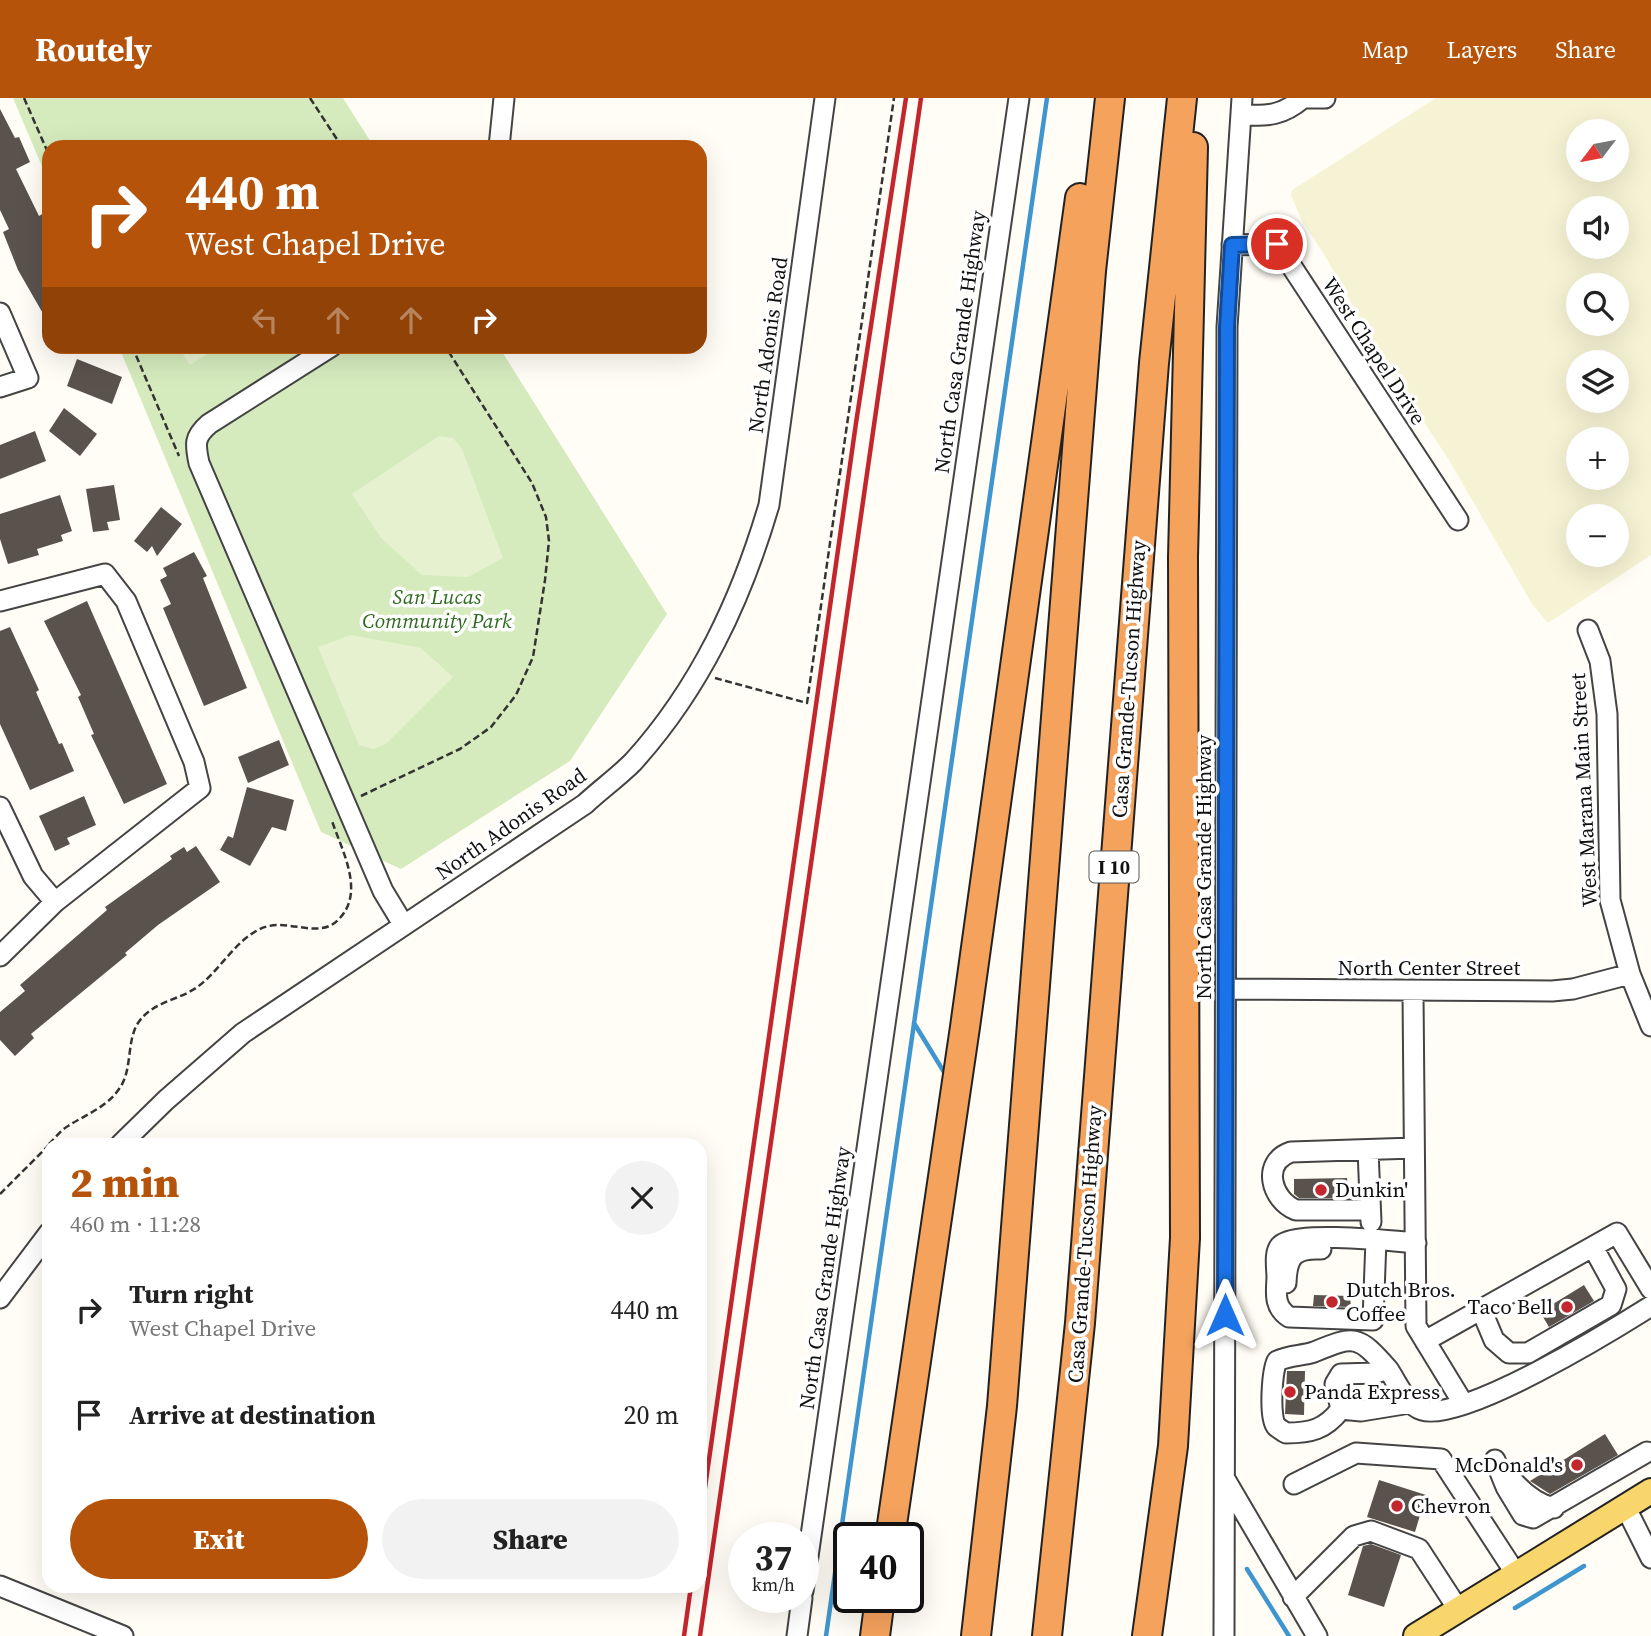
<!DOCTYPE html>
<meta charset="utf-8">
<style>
:root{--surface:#fff;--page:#f2f2f2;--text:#222;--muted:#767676;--accent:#b45309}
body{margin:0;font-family:"Source Serif 4",serif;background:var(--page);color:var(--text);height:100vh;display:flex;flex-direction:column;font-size:26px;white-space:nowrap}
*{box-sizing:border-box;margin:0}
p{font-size:23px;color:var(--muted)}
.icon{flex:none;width:38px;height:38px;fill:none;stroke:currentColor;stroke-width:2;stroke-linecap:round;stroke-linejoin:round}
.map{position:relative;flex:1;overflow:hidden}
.drawer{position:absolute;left:42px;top:1040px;width:665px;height:455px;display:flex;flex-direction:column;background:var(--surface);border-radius:21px;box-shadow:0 7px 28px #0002}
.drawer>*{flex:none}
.guide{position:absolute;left:42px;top:42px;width:665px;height:214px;border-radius:21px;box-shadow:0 7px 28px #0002;background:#b45309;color:#fff;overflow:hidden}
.needle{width:46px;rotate:238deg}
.controls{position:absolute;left:1566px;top:21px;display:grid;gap:14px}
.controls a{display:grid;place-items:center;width:63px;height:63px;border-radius:50%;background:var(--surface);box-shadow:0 7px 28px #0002;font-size:35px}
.speed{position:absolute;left:728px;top:1424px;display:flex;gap:14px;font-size:35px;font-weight:700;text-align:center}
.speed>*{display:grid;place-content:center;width:91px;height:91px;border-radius:50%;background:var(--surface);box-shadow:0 7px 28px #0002;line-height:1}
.speed small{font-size:18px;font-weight:400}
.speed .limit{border:4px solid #111;border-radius:10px;background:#fff;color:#111}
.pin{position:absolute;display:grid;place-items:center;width:60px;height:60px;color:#fff;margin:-30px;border:4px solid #fff;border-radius:50%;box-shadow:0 2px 7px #0007}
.me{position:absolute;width:77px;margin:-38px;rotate:0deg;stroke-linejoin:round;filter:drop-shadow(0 0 5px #0008)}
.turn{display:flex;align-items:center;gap:24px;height:147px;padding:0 28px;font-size:32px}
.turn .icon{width:91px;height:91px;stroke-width:2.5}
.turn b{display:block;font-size:49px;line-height:60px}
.lanes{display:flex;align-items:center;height:66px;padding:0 28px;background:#0003;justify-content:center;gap:35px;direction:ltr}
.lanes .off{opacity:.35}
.round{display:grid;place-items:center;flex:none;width:74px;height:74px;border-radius:37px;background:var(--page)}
.summary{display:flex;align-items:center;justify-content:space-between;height:119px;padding:0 28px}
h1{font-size:42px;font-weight:800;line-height:52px;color:var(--accent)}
.cta{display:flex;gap:14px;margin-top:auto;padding:14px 28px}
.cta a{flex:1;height:80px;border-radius:42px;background:var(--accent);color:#fff;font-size:28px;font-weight:800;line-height:80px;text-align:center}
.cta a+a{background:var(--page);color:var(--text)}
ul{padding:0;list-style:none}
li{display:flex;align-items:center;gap:21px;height:105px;padding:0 28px}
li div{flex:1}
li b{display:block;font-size:26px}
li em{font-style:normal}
header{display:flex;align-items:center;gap:42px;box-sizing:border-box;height:98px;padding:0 35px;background:var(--accent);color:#fff}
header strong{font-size:33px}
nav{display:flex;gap:38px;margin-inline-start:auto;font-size:24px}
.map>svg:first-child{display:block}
.farmland{fill:#f6f3d4;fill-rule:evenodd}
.green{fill:#d5ebbd}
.pitch{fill:#e6f2cf}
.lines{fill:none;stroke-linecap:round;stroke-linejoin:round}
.stream{stroke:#3f96cf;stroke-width:4.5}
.building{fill:#5a524d}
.minor-casing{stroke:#444;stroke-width:23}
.major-casing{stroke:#222;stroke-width:28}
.highway-casing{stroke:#222;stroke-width:32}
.path{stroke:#333;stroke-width:2.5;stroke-dasharray:7 3.5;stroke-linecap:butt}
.minor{stroke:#fff;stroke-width:19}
.major{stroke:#f9d66b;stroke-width:24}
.highway{stroke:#f5a25d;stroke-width:28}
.rail{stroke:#c4262e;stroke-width:4.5}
.route-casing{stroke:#114b97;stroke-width:18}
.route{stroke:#1a73e8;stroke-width:12}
.poi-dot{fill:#c4262e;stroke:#fff;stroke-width:2.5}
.labels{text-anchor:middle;stroke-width:7;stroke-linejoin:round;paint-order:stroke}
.shield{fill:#fff;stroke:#585858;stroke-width:2}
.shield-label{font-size:19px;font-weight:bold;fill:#111}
.street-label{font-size:21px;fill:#111;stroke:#fff}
.park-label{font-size:21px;font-style:italic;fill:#2f6b1f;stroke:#fff}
.poi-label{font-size:21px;fill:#111;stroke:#fff;text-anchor:start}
</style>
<header>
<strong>Routely</strong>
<nav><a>Map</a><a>Layers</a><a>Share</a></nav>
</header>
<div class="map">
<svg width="1651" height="1538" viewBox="0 0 1651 1538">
<rect width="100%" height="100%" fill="#fffdf5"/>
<path class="farmland" d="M 1436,0 L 1651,0 L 1651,457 L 1548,525 L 1532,506 L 1449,362 L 1381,259 L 1324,156 L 1302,123 L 1291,97 L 1292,92 ZM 1578,33 L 1617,33 L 1617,72 L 1578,72 ZM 1617,110 L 1617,149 L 1578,149 L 1578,110 ZM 1617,187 L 1617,226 L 1578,226 L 1578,187 ZM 1578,264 L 1617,264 L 1617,303 L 1578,303 ZM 1617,341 L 1617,380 L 1578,380 L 1578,341 ZM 1617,418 L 1617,457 L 1578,457 L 1578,418 Z"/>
<path class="green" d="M 13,0 L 343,0 L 374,49 L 49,49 L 49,85 Z
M 119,249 L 499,249 L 667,516 L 570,663 L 401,771 L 321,734 Z"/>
<path class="pitch" d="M 178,249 L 218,249 L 190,267 Z
M 439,338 L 453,340 L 462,351 L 503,460 L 468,479 L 422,477 L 381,440 L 352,396 Z
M 351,537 L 421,550 L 453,579 L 386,646 L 373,651 L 359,647 L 318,549 Z"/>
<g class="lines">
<path class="stream" d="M 914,925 L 944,974
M 1247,1471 L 1289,1538
M 1515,1510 L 1584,1468
M 826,1538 L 1047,0"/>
</g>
<path class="building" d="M 0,11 L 15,40 L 19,39 L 30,64 L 16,71 L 39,118 L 44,115 L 49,125 L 49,226 L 18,172 L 3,134 L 9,131 L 0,112 Z
M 77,261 L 122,279 L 112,306 L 67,288 Z
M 64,310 L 97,336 L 80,358 L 49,333 Z
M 35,333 L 46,363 L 0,381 L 0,347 Z
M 114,387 L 120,422 L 107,424 L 109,432 L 93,434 L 86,391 Z
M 60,397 L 72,433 L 61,437 L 63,443 L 37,451 L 39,457 L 8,466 L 0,441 L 0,416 Z
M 161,409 L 182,426 L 157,458 L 152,448 L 147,454 L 134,443 Z
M 194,454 L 207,478 L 203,480 L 247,590 L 204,608 L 163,510 L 171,506 L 160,482 L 167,478 L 163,470 Z
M 87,503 L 167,686 L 124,706 L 91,637 L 94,636 L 78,599 L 81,597 L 44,523 Z
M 10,529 L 39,592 L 36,594 L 59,646 L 62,645 L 74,673 L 30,692 L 0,626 L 0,533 Z
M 279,642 L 289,667 L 248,685 L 238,659 Z
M 247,689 L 294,702 L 286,733 L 272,729 L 250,768 L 220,752 L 228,738 L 233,740 Z
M 84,698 L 96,727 L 67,740 L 70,746 L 55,753 L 39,718 Z
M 196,748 L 220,784 L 158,827 L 125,855 L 127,857 L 31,936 L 34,940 L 15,958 L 0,942 L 0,914 L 25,893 L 20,887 L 107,812 L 105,809 L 172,761 L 170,758 L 184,749 L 187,754 Z
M 1347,1080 L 1349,1100 L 1299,1100 L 1294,1096 L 1294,1081 Z
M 1584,1187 L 1594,1203 L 1549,1229 L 1540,1214 Z
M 1314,1197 L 1350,1198 L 1351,1209 L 1313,1208 Z
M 1287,1273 L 1305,1273 L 1304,1317 L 1285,1316 Z
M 1605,1336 L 1618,1357 L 1550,1396 L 1530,1383 Z
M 1379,1382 L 1426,1397 L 1415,1434 L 1367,1419 Z
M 1371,1446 L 1401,1457 L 1384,1509 L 1348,1497 L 1363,1448 Z"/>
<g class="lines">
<defs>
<path id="minor" d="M 1303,0 L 1325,0
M 1241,17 C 1268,18 1282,18 1303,0
M 499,49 L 504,0
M 1232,147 L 1277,146 L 1458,422
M 0,215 L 28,280 L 0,289
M 332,248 L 209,326 C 194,339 195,346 199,365 L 383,793 L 403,826
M 0,503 L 105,476 L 126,503 L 194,664 L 200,690 L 55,804 L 0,858
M 1588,532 L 1600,563 L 1607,616 L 1610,802 L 1630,876 L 1651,928
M 0,709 L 33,778 L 55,804
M 1227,891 L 1552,893 L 1573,891 L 1630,876
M 1413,895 L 1416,1228 L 1463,1305
M 121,1046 L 166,1002 L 243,935 L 585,706 C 600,692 618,679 633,664 C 700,590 741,502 769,407 L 825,0
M 1368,1052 L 1371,1124
M 1370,1112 L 1296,1112 C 1271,1102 1261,1064 1291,1054 L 1414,1050
M 1376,1142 L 1373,1222 L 1289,1219 C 1274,1209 1276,1196 1277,1180 C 1277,1171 1274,1155 1280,1148 C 1293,1132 1393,1143 1416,1145
M 1286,1185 C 1287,1158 1294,1150 1321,1151
M 0,1200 L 49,1135
M 1481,1211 L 1494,1242 L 1509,1255 L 1528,1255 L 1611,1207 L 1616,1191 L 1593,1149
M 1425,1243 L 1617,1135 L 1651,1191
M 1410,1305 L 1361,1313 L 1341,1311 L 1335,1286 L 1341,1276 L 1376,1275 L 1388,1271 C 1397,1284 1406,1307 1422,1312 C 1462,1325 1613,1232 1651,1208
M 1341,1311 C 1325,1332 1310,1335 1286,1335 C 1283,1333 1279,1331 1276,1328 C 1269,1318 1272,1274 1277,1263 C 1289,1257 1302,1258 1314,1254 C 1355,1237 1358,1237 1388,1271
M 1495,1362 L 1506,1389 L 1523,1417 L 1533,1420 L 1647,1354
M 1507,1376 C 1519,1391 1536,1406 1554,1410
M 1225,1381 L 1317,1538
M 1294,1386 L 1356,1355 L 1441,1361 L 1516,1476
M 1625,1408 L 1651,1460
M 0,1488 L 123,1538
M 803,1493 L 1019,0
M 1293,1499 L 1354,1438 L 1371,1433 L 1419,1451 L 1458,1511
M 797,1538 L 802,1500
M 1224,1538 L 1227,229 L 1242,0"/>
<path id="major" d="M 1416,1538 L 1651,1393"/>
<path id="highway" d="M 890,1440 L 965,929 L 1080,100
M 875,1538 L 880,1500
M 976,1538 L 1002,1308 L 1091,173 L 1110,0
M 1047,1538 L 1080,1225 L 1154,265 L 1182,0
M 1147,1538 L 1173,1348 L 1185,1140 L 1183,459 L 1193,49"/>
</defs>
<use href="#minor" class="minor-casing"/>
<use href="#major" class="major-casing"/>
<use href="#highway" class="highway-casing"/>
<path class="path" d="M 24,0 L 49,57
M 310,0 L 342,49
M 132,248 L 179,358
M 715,580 L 807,605 L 894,0
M 361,698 L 460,651 L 491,629 L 516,597 L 533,559 L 545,482 L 549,443 L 546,419 L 532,385 L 445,248
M 49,1046 C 55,1040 61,1032 68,1028 C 85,1017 107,1009 119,991 C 133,972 126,944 138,925 C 152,904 176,903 196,890 C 219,874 233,845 258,832 C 285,817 317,843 338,822 C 366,795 342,753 332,723
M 0,1096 L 49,1047"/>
<use href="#minor" class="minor"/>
<use href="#major" class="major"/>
<use href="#highway" class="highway"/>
<path class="rail" d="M 700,1425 L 856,325 L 906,0
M 684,1538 L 691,1488
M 700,1538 L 921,0"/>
</g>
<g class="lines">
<defs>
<path id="route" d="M 1225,1217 L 1227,229 L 1232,147 L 1277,146"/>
</defs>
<use href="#route" class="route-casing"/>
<use href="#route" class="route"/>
</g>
<g class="poi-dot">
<circle cx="1321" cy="1092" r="7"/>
<circle cx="1332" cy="1204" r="7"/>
<circle cx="1567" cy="1209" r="7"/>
<circle cx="1290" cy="1294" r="7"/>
<circle cx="1577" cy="1367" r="7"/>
<circle cx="1397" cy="1408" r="7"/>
</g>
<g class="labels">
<rect class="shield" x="1089.5" y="753.5" width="49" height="31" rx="5"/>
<g class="shield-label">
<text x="1114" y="776">I 10</text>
</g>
<g class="street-label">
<text transform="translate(960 244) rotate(-82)" y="7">North Casa Grande Highway</text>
<text transform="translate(768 247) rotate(-82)" y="7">North Adonis Road</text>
<text transform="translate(1374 253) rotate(57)" y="7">West Chapel Drive</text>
<text transform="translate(1129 581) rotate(-86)" y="7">Casa Grande-Tucson Highway</text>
<text transform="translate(1584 692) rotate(-93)" y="7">West Marana Main Street</text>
<text transform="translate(511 726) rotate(-35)" y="7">North Adonis Road</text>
<text transform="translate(1204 769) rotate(-90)" y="7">North Casa Grande Highway</text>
<text x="1429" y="877">North Center Street</text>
<text transform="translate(1085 1146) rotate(-86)" y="7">Casa Grande-Tucson Highway</text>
<text transform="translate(825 1180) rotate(-82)" y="7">North Casa Grande Highway</text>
</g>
<g class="park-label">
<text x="437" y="506">San Lucas<tspan x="437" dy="24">Community Park</tspan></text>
</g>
<g class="poi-label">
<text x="1335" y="1099">Dunkin'</text>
<text x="1346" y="1199">Dutch Bros.<tspan x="1346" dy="24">Coffee</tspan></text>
<text x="1553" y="1216" text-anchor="end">Taco Bell</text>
<text x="1304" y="1301">Panda Express</text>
<text x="1563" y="1374" text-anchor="end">McDonald's</text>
<text x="1411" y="1415">Chevron</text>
</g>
</g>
</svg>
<div class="controls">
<a><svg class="needle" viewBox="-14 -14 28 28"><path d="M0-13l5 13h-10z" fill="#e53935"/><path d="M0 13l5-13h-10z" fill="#767676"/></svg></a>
<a><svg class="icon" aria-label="sound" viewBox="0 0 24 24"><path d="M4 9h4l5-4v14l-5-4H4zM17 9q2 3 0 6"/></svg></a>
<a><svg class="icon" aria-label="search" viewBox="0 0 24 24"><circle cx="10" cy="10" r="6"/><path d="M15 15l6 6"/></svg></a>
<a><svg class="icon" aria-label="layers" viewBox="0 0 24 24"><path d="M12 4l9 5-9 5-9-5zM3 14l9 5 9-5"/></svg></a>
<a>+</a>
<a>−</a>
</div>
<div class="speed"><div>37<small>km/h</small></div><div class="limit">40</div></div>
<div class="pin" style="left:1277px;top:146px;background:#d93025"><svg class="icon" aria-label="arrive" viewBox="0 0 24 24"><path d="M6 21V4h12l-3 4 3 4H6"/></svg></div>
<svg class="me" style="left:1225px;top:1217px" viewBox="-20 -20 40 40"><path d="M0-17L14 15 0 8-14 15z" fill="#1a73e8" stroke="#fff" stroke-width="4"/></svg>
<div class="guide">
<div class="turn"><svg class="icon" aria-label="right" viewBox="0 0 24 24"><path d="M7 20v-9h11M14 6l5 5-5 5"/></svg><div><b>440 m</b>West Chapel Drive</div></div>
<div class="lanes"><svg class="icon off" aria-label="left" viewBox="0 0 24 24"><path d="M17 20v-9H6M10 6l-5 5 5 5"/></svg><svg class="icon off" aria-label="ahead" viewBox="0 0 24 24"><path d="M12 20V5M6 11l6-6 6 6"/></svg><svg class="icon off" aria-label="ahead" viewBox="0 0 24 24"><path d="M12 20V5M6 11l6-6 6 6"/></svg><svg class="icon" aria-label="right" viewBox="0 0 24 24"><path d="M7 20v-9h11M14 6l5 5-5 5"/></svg></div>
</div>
<section class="drawer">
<div class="summary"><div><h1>2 min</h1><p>460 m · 11:28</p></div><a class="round"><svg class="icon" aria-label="close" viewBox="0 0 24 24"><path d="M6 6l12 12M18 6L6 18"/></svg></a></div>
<ul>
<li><svg class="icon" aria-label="right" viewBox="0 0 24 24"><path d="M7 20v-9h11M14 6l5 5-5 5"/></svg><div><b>Turn right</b><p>West Chapel Drive</p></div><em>440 m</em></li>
<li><svg class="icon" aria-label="arrive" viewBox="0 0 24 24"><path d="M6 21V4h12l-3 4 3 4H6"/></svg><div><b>Arrive at destination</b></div><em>20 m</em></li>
</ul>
<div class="cta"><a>Exit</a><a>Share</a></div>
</section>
</div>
